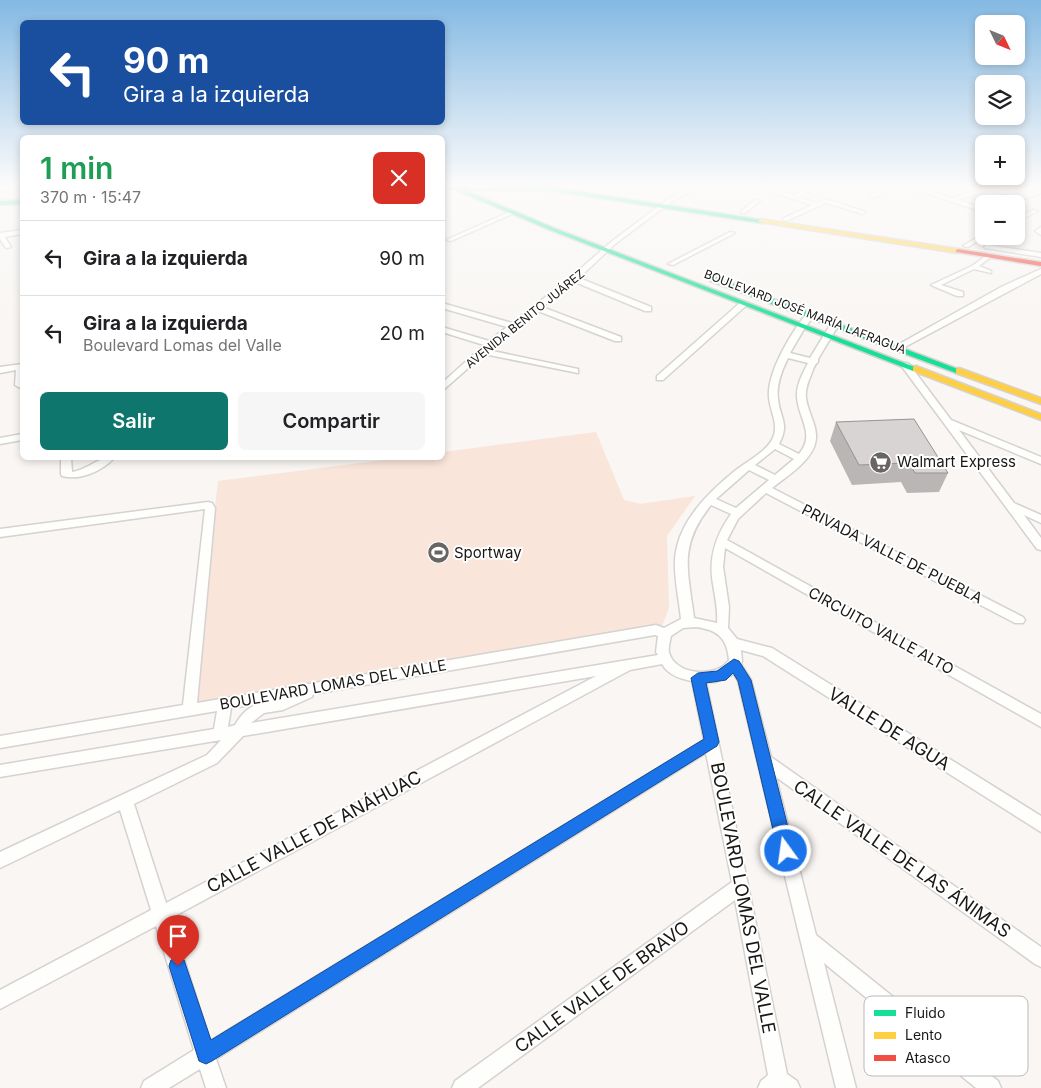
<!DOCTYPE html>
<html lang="es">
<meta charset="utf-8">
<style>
:root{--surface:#fff;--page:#f6f6f6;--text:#202124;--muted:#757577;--line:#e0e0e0;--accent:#0f766e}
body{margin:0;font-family:Inter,sans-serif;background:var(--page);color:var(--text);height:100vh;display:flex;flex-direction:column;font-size:19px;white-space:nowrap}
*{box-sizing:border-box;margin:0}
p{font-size:16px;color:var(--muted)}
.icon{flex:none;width:28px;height:28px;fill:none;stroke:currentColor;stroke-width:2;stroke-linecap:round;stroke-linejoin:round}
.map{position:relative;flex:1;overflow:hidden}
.sheet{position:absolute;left:20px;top:135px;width:425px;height:325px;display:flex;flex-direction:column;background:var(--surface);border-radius:8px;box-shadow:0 2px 8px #0003}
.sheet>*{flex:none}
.hud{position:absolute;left:20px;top:20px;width:425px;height:105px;border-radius:8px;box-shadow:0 2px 8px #0003;background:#1a4fa0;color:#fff;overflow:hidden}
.needle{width:32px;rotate:133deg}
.controls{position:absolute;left:975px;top:15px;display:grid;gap:10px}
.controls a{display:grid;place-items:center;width:50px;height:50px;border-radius:8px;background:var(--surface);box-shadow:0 2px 8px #0003;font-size:25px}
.pin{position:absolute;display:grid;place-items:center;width:42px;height:42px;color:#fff;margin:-51px -21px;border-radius:50% 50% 50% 0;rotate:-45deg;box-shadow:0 0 5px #0007}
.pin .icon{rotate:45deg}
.me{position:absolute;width:55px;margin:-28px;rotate:346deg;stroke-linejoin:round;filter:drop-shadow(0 0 4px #0008)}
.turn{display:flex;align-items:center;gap:18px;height:105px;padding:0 20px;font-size:22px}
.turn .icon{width:65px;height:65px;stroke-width:2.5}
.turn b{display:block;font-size:35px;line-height:42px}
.round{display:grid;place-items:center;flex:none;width:52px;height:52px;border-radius:8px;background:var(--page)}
.headline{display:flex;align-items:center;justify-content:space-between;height:85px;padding:0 20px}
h1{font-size:30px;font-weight:600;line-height:38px;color:#1e9e55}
.button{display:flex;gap:10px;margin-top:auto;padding:10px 20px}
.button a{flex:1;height:58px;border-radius:8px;background:var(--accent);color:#fff;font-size:20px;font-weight:600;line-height:58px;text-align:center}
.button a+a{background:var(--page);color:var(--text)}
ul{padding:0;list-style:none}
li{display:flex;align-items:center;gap:15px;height:75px;padding:0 20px;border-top:1px solid var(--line)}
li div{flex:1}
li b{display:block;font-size:19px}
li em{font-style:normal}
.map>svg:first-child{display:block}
.green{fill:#f9e5d9}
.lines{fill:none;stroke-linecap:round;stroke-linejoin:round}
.street-casing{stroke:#d5d2d0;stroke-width:3}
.fast-casing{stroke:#d5d2d0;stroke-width:3}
.slow-casing{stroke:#d5d2d0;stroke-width:3}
.jam-casing{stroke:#d5d2d0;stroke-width:3}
.street{fill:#fefefd;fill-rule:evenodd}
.fast{fill:#16e098;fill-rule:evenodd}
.slow{fill:#ffcf43;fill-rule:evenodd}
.jam{fill:#f24e42;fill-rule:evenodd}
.wall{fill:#b9b6b5}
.building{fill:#d7d4d3;stroke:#969494}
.route{fill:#1a73e8;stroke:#114b97}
.labels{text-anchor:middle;stroke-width:4;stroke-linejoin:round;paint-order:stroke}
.far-street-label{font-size:12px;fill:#1a1816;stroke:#fff}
.poi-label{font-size:15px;fill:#1a1816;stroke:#fff;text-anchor:start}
.street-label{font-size:15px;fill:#1a1816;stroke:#fff}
.near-street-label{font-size:18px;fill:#1a1816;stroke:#fff}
.key{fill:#fff;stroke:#babab9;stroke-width:1}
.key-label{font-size:14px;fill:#1a1816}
</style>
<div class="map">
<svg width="1041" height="1088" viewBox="0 0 1041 1088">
<rect width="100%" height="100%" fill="#f9f6f3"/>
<path class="green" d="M 596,432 L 624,500 L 640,504 L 695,496 L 667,536 L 669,608 L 662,626 L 633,632 L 192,704 L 218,481 L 399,458 L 442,458 L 443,452 Z"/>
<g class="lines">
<defs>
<path id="street" d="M 22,185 L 22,188 L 0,191 L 0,187 Z
M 694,185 L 701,185 L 671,202 L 615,244 L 579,278 L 651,307 L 651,311 L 645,311 L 575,282 L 542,307 L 621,337 L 621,341 L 615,341 L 538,311 L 488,350 L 578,369 L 578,373 L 484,354 L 442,391 L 442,383 L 484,345 L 442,332 L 442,327 L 489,341 L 507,327 L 442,308 L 442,303 L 512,323 L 571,277 L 611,242 L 667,200 Z
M 751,185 L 760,185 L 793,195 L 808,188 L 810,191 L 799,197 L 817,203 L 826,199 L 866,212 L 863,214 L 826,203 L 786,221 L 783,219 L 784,218 L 812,205 Z
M 824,185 L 831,185 L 826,188 Z
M 886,185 L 893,185 L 875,197 L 871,197 L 871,195 Z
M 899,185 L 908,185 L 952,198 L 991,185 L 996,185 L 995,188 L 1023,195 L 1041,189 L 1041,193 L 1023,199 L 989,190 L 958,200 L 984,208 L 984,212 Z
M 458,188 L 460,191 L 442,195 L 442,191 Z
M 755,200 L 760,201 L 745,213 L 741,213 L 741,211 Z
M 1033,210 L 1038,211 L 1016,222 L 1016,218 Z
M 509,212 L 514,213 L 451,241 L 446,240 Z
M 1041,227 L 1041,235 L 1035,231 Z
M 22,230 L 22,234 L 5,237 L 11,247 L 6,248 L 0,239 L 0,233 Z
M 730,232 L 735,233 L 673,265 L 668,264 Z
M 984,233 L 984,236 L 986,236 L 968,247 L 963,246 Z
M 987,245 L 1041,253 L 1041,257 L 985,248 L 984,247 Z
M 987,255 L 992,256 L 979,266 L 991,271 L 991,273 L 974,269 L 941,285 L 963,292 L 963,296 L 957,296 L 931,285 L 972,266 Z
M 1041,269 L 1041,274 L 901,349 L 894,347 L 1003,286 Z
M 742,301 L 749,303 L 663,380 L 657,380 L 657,376 Z
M 808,312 L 815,314 L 804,329 L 790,353 L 810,358 L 832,322 L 839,324 L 818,359 L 818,362 C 814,365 813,370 811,375 C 808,382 805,390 806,398 C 808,415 821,429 814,447 C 807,464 786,477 772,488 L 1023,617 L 1025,620 L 1023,623 L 1015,623 L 766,493 L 738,519 L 727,540 L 1041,714 L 1041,727 L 725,548 L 723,567 L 729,607 L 728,628 L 737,639 L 772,648 L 1041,816 L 1041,832 L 763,656 L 741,650 L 742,661 L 741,664 L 751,680 L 771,757 L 1041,947 L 1041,967 L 1035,964 L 776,777 L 816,935 L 998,1081 L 1001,1088 L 976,1088 L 824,963 L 856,1088 L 836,1088 L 738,681 L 734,674 L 715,682 L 706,682 L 787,1074 L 797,1081 L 800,1088 L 758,1088 L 761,1081 L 768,1075 L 735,900 L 478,1088 L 452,1088 L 455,1081 L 732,882 L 706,753 L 216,1059 L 226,1088 L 206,1088 L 200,1069 L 169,1088 L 141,1088 L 144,1081 L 194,1050 L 156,926 L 0,1009 L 0,990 L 151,910 L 120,810 L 0,868 L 0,852 L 207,755 L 221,740 L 0,777 L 0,765 L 214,729 L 217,711 L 0,748 L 0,736 L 183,705 L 205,509 L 0,537 L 0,529 L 208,502 L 212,503 L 215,508 L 197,703 L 656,625 L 664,628 L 681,619 C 679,599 674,579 675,559 C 678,521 709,492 736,470 C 748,461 767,451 773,438 C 779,423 770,412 769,397 C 767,372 792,331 808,312 ZM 788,358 L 808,363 C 803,373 796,385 797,397 C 798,418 816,434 799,454 L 779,444 C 790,423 780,419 778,399 C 776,385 782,370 788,358 ZM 775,449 L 794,459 L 775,475 L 755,465 ZM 749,470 L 769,480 L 736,508 L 716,499 ZM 711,505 L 731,514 C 716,535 708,557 713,584 C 715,597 718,609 717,623 L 694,618 C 688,570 678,546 711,505 ZM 696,627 C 718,630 727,638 729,660 C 716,679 674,675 669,652 C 668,648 670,641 671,636 L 683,628 ZM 655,635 L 658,636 L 656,652 L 658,655 L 251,723 L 264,713 L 283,710 L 312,697 L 313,694 ZM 662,664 C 668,675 681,679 692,681 L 704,740 L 210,1041 L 171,918 L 630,670 ZM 596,676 L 166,903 L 134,804 L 217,763 L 243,736 ZM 257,704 C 246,709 241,715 235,725 L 228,727 L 231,708 Z
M 906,363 L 909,364 L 951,420 L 1041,457 L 1041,464 L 959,430 L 1014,503 L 1041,515 L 1041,523 L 1024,515 L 1041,538 L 1041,550 L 1037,549 L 903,368 L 902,366 Z
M 22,364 L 22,389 L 15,385 L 16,370 L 0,373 L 0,367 Z
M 22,434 L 22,440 L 0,444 L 0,438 Z
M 61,458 L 71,458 L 72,472 C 88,470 98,456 114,458 C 102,471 80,481 62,476 L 61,474 Z"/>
<path id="fast" d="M 446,185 L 551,187 L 763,220 L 764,221 L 761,223 L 551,191 L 465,190 L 554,228 L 920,369 L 919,371 L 913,371 L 550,230 L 455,190 L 442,190 L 442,186 L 447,186 Z
M 22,200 L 22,204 L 0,205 L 0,201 Z
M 710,277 L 716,277 L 963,371 L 962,373 L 956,373 L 710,281 Z"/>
<path id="slow" d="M 761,219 L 958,249 L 961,251 L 958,253 L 759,222 L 758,221 Z
M 916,366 L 1041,414 L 1041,420 L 913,371 L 913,367 Z
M 959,368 L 1041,398 L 1041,404 L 956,373 L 956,369 Z"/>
<path id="jam" d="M 958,249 L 1041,262 L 1041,266 L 956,252 L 956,250 Z"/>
</defs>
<use href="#street" class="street-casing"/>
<use href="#fast" class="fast-casing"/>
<use href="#slow" class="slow-casing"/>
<use href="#jam" class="jam-casing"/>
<use href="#street" class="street"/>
<use href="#fast" class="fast"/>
<use href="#slow" class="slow"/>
<use href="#jam" class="jam"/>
</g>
<path class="wall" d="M 836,422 L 948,473 L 939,492 L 907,493 L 901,482 L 852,485 L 830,441 Z"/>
<path class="building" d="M 914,419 L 948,473 L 915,473 L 909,463 L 859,465 L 836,422 Z"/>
<linearGradient id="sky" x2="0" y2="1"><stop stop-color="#84b9e3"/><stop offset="0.55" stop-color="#fcfbfa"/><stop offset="1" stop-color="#fcfbfa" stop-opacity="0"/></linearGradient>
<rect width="1041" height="337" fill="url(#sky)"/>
<path class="route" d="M 734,659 L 739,661 L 751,680 L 794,851 L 792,856 L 786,858 L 781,856 L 778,851 L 738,681 L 733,673 L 726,680 L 706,683 L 719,742 L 717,746 L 212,1061 L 206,1064 L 199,1061 L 169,966 L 171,960 L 178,958 L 184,960 L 211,1040 L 704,739 L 691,678 L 698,673 L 717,671 Z"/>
<defs>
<symbol id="supermarket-disc" viewBox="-11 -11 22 22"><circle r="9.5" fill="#686663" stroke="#fff"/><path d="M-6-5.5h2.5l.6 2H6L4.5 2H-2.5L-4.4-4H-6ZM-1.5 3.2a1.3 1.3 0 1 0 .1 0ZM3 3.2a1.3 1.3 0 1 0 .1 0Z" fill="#fff"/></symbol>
<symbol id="stadium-disc" viewBox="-11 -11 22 22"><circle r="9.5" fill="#686663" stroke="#fff"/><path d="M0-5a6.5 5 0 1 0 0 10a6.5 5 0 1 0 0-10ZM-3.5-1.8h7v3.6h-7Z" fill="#fff"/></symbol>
</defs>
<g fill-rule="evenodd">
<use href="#supermarket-disc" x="868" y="450" width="25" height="25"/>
<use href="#stadium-disc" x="426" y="540" width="25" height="25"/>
</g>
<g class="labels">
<g class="far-street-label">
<text transform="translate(805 312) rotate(21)" y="4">BOULEVARD JOSÉ MARÍA LAFRAGUA</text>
<text transform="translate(525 319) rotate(-39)" y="4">AVENIDA BENITO JUÁREZ</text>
</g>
<g class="poi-label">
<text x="897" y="467">Walmart Express</text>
<text x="454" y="558">Sportway</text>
</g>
<g class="street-label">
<text transform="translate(892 554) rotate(27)" y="5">PRIVADA VALLE DE PUEBLA</text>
<text transform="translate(881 631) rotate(29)" y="5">CIRCUITO VALLE ALTO</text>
<text transform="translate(333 685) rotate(-10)" y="5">BOULEVARD LOMAS DEL VALLE</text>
</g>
<g class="near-street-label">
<text transform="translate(889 729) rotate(32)" y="6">VALLE DE AGUA</text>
<text transform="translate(314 832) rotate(-28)" y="6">CALLE VALLE DE ANÁHUAC</text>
<text transform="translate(902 859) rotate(35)" y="6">CALLE VALLE DE LAS ÁNIMAS</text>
<text transform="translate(743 898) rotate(79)" y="6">BOULEVARD LOMAS DEL VALLE</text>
<text transform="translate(602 987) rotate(-36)" y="6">CALLE VALLE DE BRAVO</text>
</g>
</g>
<rect x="864" y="996" width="164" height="80" rx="8" class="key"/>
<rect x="874" y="1010" width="22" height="6" fill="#16e098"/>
<rect x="874" y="1032" width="22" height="7" fill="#ffcf43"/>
<rect x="874" y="1055" width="22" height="6" fill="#f24e42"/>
<g class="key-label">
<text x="905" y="1018">Fluido</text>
<text x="905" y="1040">Lento</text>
<text x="905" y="1063">Atasco</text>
</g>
</svg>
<div class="controls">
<a><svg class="needle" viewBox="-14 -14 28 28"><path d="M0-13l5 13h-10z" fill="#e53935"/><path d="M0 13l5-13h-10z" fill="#757577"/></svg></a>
<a><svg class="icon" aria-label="layers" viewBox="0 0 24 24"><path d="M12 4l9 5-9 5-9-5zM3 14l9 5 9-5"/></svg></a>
<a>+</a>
<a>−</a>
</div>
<div class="pin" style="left:178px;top:966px;background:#d93025"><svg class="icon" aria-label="arrive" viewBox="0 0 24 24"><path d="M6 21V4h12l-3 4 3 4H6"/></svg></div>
<svg class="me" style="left:786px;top:851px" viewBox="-20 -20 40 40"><circle r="17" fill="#1a73e8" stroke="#fff" stroke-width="3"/><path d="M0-11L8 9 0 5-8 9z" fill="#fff"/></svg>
<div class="hud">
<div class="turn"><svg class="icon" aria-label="left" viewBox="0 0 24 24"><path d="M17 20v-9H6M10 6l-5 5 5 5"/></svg><div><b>90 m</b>Gira a la izquierda</div></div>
</div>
<section class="sheet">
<div class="headline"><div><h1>1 min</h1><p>370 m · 15:47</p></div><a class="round" style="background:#d93025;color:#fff"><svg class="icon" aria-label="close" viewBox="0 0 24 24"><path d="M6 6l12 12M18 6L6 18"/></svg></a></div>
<ul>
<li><svg class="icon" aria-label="left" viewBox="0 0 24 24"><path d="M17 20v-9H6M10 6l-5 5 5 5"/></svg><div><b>Gira a la izquierda</b></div><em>90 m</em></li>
<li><svg class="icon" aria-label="left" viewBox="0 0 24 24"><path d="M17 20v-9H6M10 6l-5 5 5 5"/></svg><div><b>Gira a la izquierda</b><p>Boulevard Lomas del Valle</p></div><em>20 m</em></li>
</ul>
<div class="button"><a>Salir</a><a>Compartir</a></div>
</section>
</div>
